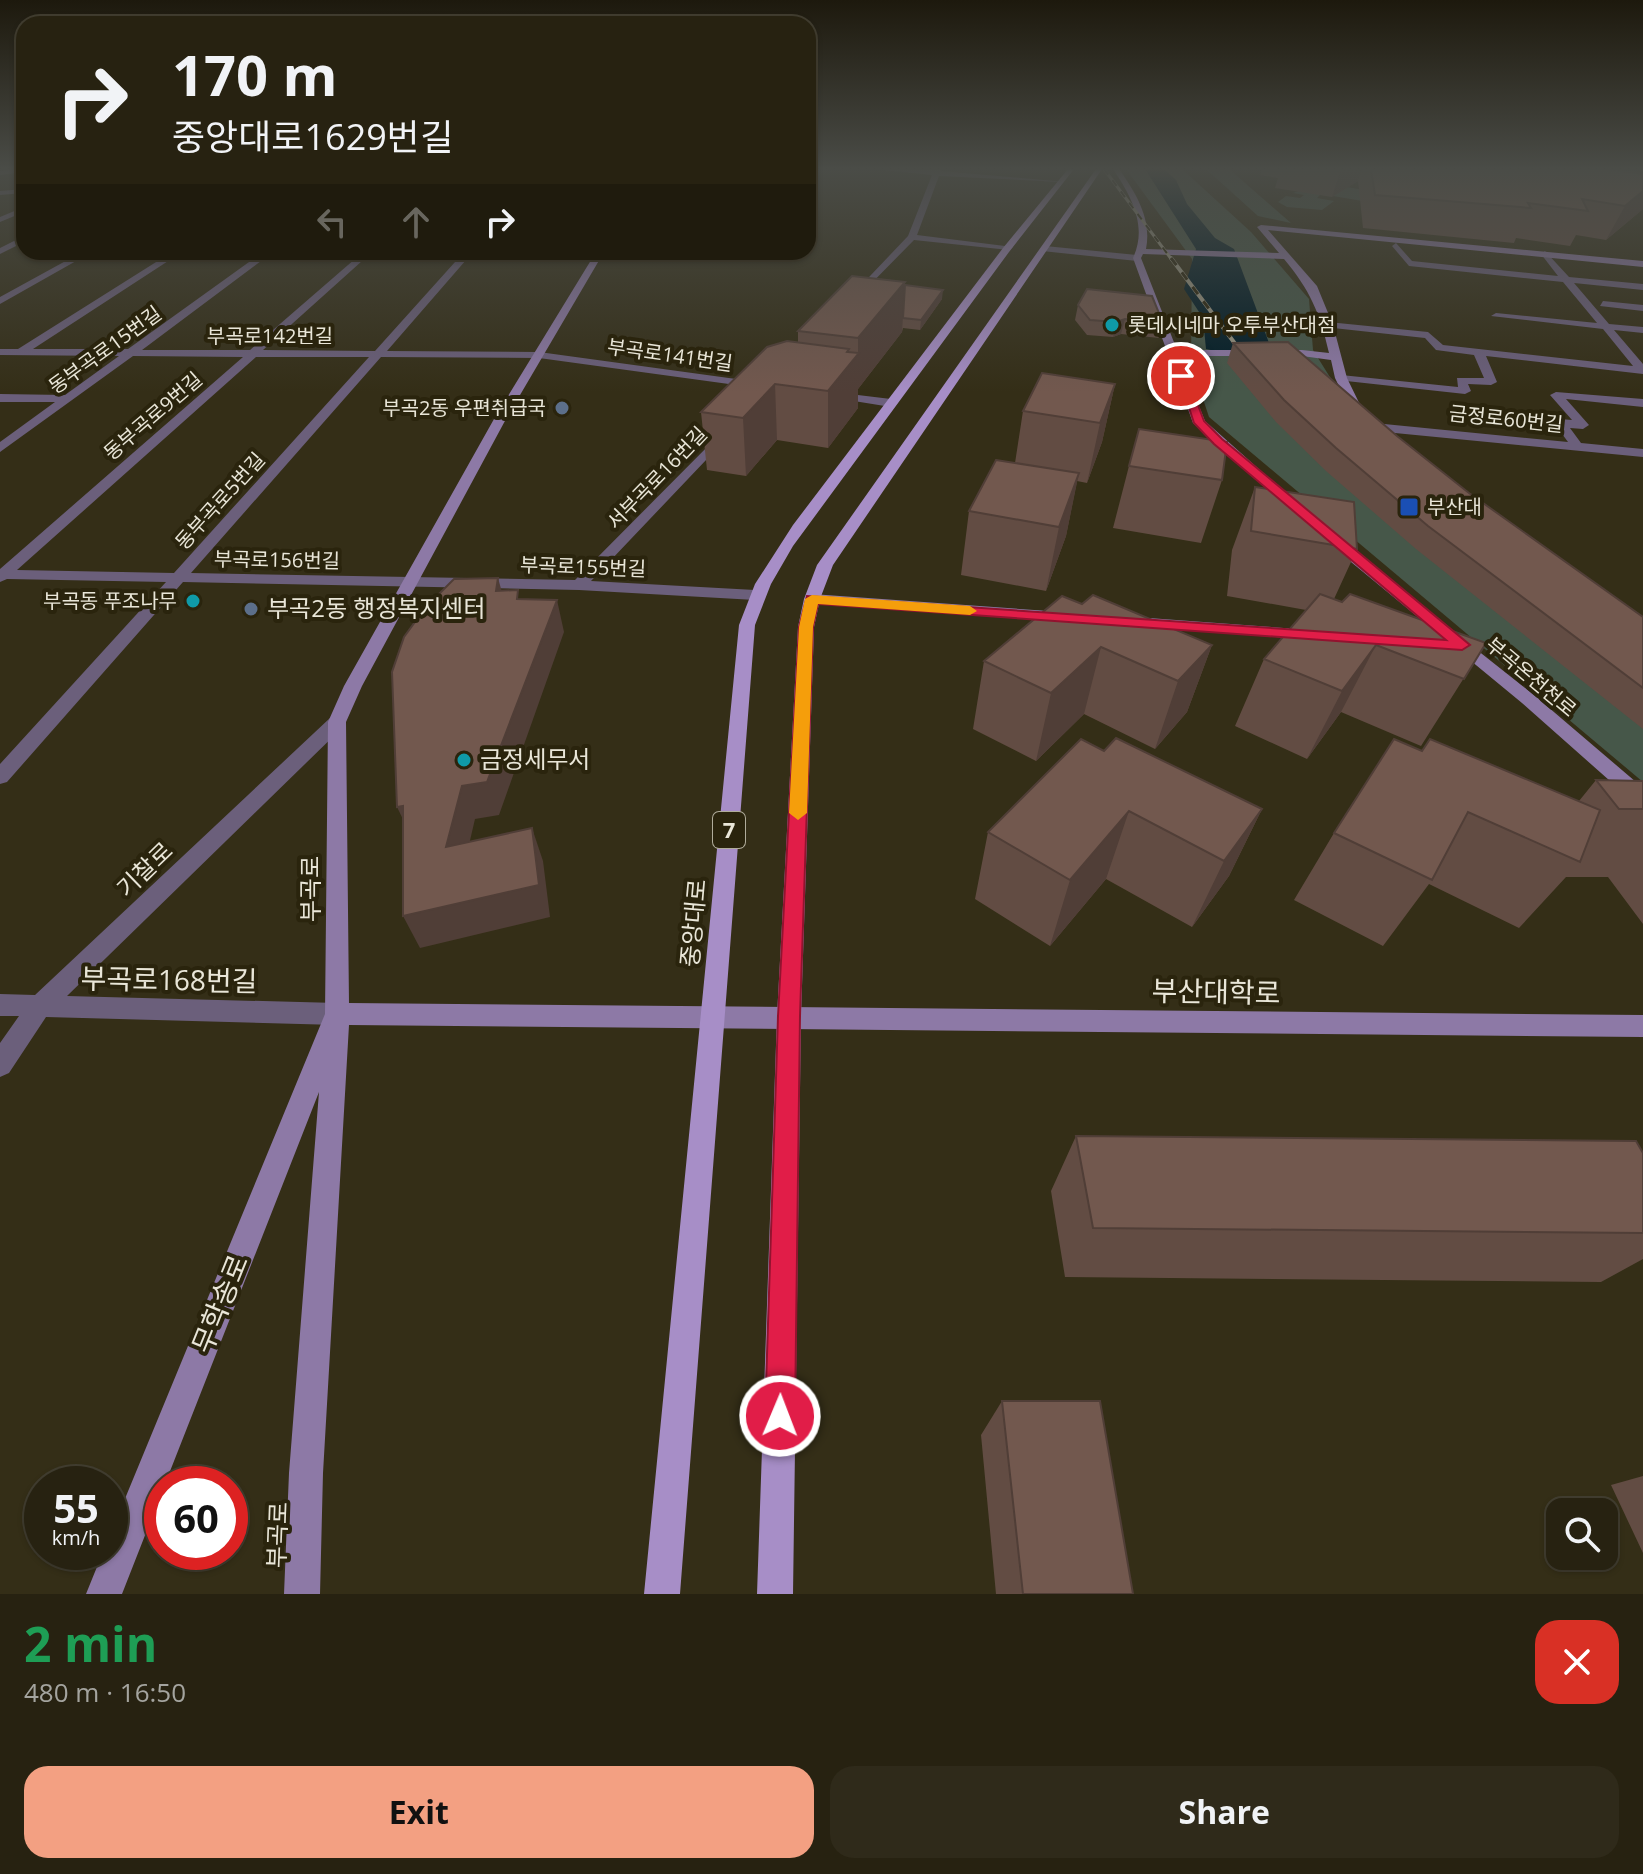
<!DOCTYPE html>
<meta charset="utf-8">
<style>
:root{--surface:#272211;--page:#2f2a1a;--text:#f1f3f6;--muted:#a4a49f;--line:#433f31;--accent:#f3a082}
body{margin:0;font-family:"Open Sans","Noto Sans KR",sans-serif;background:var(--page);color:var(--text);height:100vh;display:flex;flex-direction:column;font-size:30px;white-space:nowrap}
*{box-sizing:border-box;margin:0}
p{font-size:26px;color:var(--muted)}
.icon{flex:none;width:44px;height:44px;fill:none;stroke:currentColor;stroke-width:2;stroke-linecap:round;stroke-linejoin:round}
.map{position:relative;height:1594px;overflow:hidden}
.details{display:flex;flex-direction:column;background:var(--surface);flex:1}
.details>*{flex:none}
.top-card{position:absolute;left:16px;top:16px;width:800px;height:244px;border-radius:24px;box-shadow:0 2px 6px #0004,0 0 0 2px var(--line);background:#272211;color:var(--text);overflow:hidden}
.fabs{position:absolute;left:1546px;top:1498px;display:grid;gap:16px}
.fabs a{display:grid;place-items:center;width:72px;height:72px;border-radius:16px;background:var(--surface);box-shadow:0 2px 6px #0004,0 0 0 2px var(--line);font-size:40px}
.speed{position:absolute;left:24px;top:1466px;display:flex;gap:16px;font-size:40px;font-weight:700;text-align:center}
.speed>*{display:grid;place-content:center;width:104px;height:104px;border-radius:50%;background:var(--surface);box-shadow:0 2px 6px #0004,0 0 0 2px var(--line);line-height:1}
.speed small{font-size:20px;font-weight:400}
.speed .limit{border:12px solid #d22;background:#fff;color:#111}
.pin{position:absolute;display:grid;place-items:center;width:68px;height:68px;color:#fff;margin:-34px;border:4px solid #fff;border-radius:50%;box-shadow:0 2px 8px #0007}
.me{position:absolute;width:88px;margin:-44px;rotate:1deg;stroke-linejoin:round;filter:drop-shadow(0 0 6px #0008)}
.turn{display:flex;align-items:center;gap:28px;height:168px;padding:0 24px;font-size:36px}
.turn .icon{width:104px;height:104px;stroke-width:2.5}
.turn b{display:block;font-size:56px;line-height:68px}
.lanes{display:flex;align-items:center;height:76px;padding:0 24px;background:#0003;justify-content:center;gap:40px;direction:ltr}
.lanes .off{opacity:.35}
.round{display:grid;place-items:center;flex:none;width:84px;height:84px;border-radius:24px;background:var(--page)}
.overview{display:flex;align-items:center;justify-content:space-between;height:136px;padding:0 24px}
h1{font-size:48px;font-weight:700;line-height:60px;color:#1e9e55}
.action{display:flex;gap:16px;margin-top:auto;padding:16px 24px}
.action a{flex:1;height:92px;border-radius:24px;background:var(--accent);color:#111;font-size:32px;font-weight:700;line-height:92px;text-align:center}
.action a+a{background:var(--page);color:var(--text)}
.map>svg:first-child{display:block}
.green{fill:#465749}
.water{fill:#001c27}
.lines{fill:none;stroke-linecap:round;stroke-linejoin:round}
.street{fill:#6b5f7b;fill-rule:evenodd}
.secondary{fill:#8d79a6;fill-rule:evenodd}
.primary{fill:#a78ec7;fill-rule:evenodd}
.rail-far1-casing{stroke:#9a9684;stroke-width:3}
.rail-casing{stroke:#9a9684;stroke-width:4}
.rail-far1{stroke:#2a240d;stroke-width:2;stroke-dasharray:7;stroke-linecap:butt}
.rail{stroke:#2a240d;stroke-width:3;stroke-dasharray:9;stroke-linecap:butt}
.wall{fill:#624c43}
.shaded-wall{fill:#503e37}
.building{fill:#72584e;stroke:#503e37;stroke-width:2}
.route{fill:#e11d48;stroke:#92132f;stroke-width:2}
.slow{fill:#f59e0b}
.culture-dot{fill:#0f9aa8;stroke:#2a240d;stroke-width:3}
.service-dot{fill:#5c6f8a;stroke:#2a240d;stroke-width:3}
.transit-dot{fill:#1a4fb4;stroke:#2a240d;stroke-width:3}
.labels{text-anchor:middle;stroke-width:8;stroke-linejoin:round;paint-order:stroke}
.far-poi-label{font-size:20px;fill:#e9e6d8;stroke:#2a240d;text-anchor:start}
.far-street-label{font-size:20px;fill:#e9e6d8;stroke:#2a240d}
.shield{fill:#2a240d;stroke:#b0ac9b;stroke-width:2}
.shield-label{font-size:22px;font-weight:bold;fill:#e9e6d8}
.poi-label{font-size:24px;fill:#e9e6d8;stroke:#2a240d;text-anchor:start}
.street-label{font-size:24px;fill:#e9e6d8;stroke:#2a240d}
.near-street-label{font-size:28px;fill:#e9e6d8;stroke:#2a240d}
</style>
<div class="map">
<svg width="1643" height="1594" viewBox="0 0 1643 1594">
<rect width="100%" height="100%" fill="#342e17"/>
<path class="green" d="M 1126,169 L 1182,169 L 1251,232 L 1309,299 L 1313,350 L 1353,414 L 1643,638 L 1643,782 L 1209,417 L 1191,363 L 1192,259 Z
M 1206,169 L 1229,169 L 1291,223 L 1258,216 Z
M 1322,183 L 1401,196 L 1404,208 L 1321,194 L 1317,198 L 1334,201 L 1322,210 L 1287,207 L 1278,202 L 1286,196 L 1300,198 L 1304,195 L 1293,193 Z"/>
<path class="water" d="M 1145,169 L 1164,169 L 1176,180 L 1187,204 L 1215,238 L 1234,249 L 1272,351 L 1252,359 L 1206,349 L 1203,318 L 1184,289 L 1196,249 Z"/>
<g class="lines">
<path class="street" d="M 24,169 L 24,172 L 0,175 L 0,171 Z
M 873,169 L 941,169 L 941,171 L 1066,182 L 939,176 L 917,235 L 1013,247 L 1009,250 L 914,240 L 855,300 L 852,295 L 908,236 L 932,175 Z
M 24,189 L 24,193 L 0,195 L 0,191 Z
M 24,207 L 24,212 L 0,222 L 0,217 Z
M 24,236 L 24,242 L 0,254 L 0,248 Z
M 1396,243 L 1412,261 L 1558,276 L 1541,254 L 1545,251 L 1569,277 L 1643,284 L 1643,290 L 1574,283 L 1609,324 L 1643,327 L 1643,333 L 1614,330 L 1643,364 L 1643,374 L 1486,356 L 1497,382 L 1491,385 L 1468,384 L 1471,391 L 1465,394 L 1337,380 L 1337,376 L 1341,375 L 1458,387 L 1457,378 L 1484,378 L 1474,355 L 1436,350 L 1425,338 L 1324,327 L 1323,325 L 1328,322 L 1428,332 L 1443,345 L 1633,366 L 1603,329 L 1491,316 L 1496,313 L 1597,323 L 1563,282 L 1409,266 L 1392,246 Z
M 1045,246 L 1137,255 L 1141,258 L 1137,261 L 1042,251 Z
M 82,252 L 92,252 L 0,304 L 0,297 Z
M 172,252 L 182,252 L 33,349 L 128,349 L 263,252 L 273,252 L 142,350 L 250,350 L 363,252 L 372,252 L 263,350 L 375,351 L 464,252 L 473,252 L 387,351 L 539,352 L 758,382 L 764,385 L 758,388 L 539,358 L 381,357 L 191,573 L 575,580 L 722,432 L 726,433 L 726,439 L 591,581 L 755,590 L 763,595 L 755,600 L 579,590 L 183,582 L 7,782 L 0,784 L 0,764 L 166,582 L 7,579 L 0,582 L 0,569 L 243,357 L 133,356 L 0,452 L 0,442 L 55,402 L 0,402 L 0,394 L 65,395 L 119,356 L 0,355 L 0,349 L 18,349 ZM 256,357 L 369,357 L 174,573 L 17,570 Z
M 1603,301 L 1643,305 L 1643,311 L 1600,306 Z
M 833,392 L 891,399 L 897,403 L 891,407 L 829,397 L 827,395 Z
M 1556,392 L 1643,399 L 1643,407 L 1566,399 L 1589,425 L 1583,429 L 1570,428 L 1581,443 L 1643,449 L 1643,457 L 1364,430 L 1358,426 L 1364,422 L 1568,442 L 1554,423 L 1560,419 L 1572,420 L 1550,395 Z
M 337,716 L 344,718 L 346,722 L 344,726 L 67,996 L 337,1003 L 346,1006 L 349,1014 L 346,1022 L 337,1025 L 46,1017 L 9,1073 L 0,1077 L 0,1043 L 19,1016 L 0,1016 L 0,994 L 35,995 L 330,718 Z"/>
<path class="secondary" d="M 1113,169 L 1119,169 C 1136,193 1152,219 1146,249 L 1279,253 L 1257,227 L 1261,225 L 1643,261 L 1643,267 L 1268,230 L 1317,286 L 1333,325 L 1347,378 L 1366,417 L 1364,420 L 1354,417 L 1335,378 L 1331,360 L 1302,356 L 1179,356 L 1205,421 L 1298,504 L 1298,510 L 1293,511 L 1193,423 L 1133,258 C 1148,226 1131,196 1113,169 ZM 1143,254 L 1284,259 C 1310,290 1320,313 1329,353 L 1302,350 L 1177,350 L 1141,258 Z
M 1639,169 L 1643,169 L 1643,171 L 1640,170 Z
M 596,252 L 604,252 L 506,419 L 362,686 L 346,722 L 349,1003 L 1643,1015 L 1643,1037 L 349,1025 L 323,1473 L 320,1594 L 284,1594 L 289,1473 L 319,1092 L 165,1484 L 162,1484 L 162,1492 L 122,1594 L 86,1594 L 103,1552 L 110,1552 L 110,1535 L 325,1014 L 328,722 L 344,686 L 494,419 Z
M 1333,536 L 1534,695 L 1643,788 L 1643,806 L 1636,804 L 1522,703 L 1328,543 L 1328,537 Z
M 812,594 L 1063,612 L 1071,617 L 1063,622 L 806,602 L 804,599 Z
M 1135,617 L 1311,630 L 1319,635 L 1311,640 L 1129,625 L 1127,622 Z"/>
<path class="primary" d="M 1068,169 L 1074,169 L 1009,252 L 793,546 L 771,584 L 755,625 L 680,1594 L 644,1594 L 739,625 L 755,584 L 793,525 L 1003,248 Z
M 1096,169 L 1102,169 L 833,565 L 820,599 L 814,627 L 801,1016 L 793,1594 L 757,1594 L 777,1016 L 798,627 L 804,599 L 817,565 Z"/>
<defs>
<path id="rail-far1" d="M 1104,169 L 1172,260"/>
<path id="rail" d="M 1171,258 L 1248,361"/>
</defs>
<use href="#rail-far1" class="rail-far1-casing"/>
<use href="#rail" class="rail-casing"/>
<use href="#rail-far1" class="rail-far1"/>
<use href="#rail" class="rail"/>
</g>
<path class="wall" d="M 1262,169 L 1606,169 L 1643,174 L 1643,209 L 1606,240 L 1576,235 L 1570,246 L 1516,238 L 1514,243 L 1363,228 L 1358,181 L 1332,197 L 1275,188 L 1278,178 L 1260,175 Z
M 905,282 L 905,286 L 942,299 L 920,330 L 903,328 L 902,332 L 858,389 L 858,408 L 828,448 L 777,440 L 746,476 L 707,470 L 701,412 L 798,343 L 798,331 Z
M 1078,305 L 1163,323 L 1159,338 L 1121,334 L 1113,337 L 1087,335 L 1075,320 Z
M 1233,343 L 1397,436 L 1469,493 L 1643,617 L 1643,729 L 1416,549 L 1326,471 L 1276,422 L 1227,363 Z
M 1115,384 L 1102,442 L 1087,483 L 1077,481 L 1066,536 L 1046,591 L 961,575 L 969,511 L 1015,463 L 1023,411 Z
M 1129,466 L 1222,480 L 1201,543 L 1113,528 Z
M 1255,487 L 1357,549 L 1334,599 L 1486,643 L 1421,746 L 1341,712 L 1307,759 L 1235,726 L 1264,659 L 1306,610 L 1227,596 L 1232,550 Z
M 1082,604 L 1212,645 L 1187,712 L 1155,749 L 1084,714 L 1036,761 L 973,729 L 984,661 Z
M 1104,751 L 1262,809 L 1229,876 L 1192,927 L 1106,879 L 1050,946 L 975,899 L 988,832 Z
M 1422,751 L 1579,801 L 1596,780 L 1643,781 L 1643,924 L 1608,877 L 1566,877 L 1519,928 L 1429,884 L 1383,946 L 1294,900 L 1334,833 Z
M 1076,1136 L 1643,1153 L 1643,1259 L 1601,1282 L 1065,1277 L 1051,1191 Z
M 1002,1401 L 1133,1594 L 996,1594 L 981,1435 Z
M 1643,1476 L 1643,1553 L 1611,1485 Z"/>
<path class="shaded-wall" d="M 1341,169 L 1362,169 L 1358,181 L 1332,197 Z
M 1643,191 L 1643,209 L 1606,240 L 1625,206 Z
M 905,282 L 902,332 L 858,389 L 858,408 L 828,448 L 828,391 L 847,352 L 849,349 L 849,366 L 858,355 L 858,338 Z
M 943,290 L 942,299 L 920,330 L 921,320 Z
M 1125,319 L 1121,334 L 1113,337 L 1116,322 Z
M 775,384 L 777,440 L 746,476 L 743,418 Z
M 1115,384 L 1102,442 L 1087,483 L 1100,423 Z
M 1079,473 L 1066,536 L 1046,591 L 1059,527 Z
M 498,578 L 507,610 L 496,591 Z
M 557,600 L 564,632 L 499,815 L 475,819 L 461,879 L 446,847 L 462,786 Z
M 1212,645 L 1187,712 L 1155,749 L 1178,681 Z
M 1376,645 L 1341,712 L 1307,759 L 1342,691 Z
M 1101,647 L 1084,714 L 1036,761 L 1051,693 Z
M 403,806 L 413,840 L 397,807 Z
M 1262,809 L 1229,876 L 1192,927 L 1224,861 Z
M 1129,811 L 1106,879 L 1050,946 L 1070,880 Z
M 532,828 L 543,861 L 550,917 L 420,948 L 403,916 Z"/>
<path class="building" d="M 1371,169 L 1606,169 L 1643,174 L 1643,191 L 1625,206 L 1582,199 L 1588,211 L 1528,203 L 1531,208 L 1375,195 Z
M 852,276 L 905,282 L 858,338 L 798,331 Z
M 905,285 L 943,290 L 921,320 L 903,318 Z
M 1087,289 L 1152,296 L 1163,323 L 1125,319 L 1116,322 L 1090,320 L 1078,305 Z
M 787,341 L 849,349 L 847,352 L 859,353 L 828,391 L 775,384 L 743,418 L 701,412 L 767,347 Z
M 1288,342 L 1397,436 L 1469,493 L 1643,617 L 1643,688 L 1428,526 L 1336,448 L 1284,400 L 1233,343 Z
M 1042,373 L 1115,384 L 1100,423 L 1023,411 Z
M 1139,429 L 1227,442 L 1222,480 L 1129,466 Z
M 996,460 L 1079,473 L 1059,527 L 969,511 Z
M 1255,487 L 1354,502 L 1357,549 L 1251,531 Z
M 498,578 L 496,591 L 518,590 L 517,599 L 557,600 L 487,782 L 462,786 L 446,847 L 532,828 L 539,885 L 403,916 L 403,806 L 397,807 L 392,672 L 404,637 L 426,607 L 454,579 Z
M 1320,594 L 1342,602 L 1350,594 L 1486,643 L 1464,679 L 1376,645 L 1342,691 L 1264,659 Z
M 1093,595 L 1212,645 L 1178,681 L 1101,647 L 1051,693 L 984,661 L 1062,596 L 1082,604 Z
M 1116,738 L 1262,809 L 1224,861 L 1129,811 L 1070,880 L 988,832 L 1081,739 L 1104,751 Z
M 1394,739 L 1422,751 L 1430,739 L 1600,810 L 1580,862 L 1468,812 L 1432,880 L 1334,833 Z
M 1596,780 L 1643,781 L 1643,809 L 1619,809 Z
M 1076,1136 L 1636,1141 L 1643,1153 L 1643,1233 L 1093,1228 Z
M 1002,1401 L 1100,1401 L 1133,1594 L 1023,1594 Z"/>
<linearGradient id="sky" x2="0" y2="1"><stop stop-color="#1d190d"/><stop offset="0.43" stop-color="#4a4c47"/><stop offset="1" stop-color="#4a4c47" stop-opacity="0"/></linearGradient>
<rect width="1643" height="392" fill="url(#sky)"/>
<path class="route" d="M 1178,374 L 1187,376 L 1204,421 L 1222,439 L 1470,645 L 1462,650 L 818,604 L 813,627 L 800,1016 L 795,1416 L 790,1427 L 780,1431 L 769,1427 L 765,1416 L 778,1016 L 799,627 L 807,596 L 1446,640 L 1214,444 L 1194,423 Z"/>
<path class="slow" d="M 812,595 L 970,606 L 977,611 L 970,615 L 818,604 L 813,627 L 807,813 L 798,820 L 789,813 L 799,627 L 805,599 Z"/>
<g class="culture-dot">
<circle cx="1112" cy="325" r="8"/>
<circle cx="193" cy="601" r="8"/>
<circle cx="464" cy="760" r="8"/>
</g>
<g class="service-dot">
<circle cx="562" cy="408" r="8"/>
<circle cx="251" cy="609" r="8"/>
</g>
<rect class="transit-dot" x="1399" y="497" width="20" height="20" rx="4"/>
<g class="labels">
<g class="far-poi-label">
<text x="1128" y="332">롯데시네마 오투부산대점</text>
<text x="546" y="415" text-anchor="end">부곡2동 우편취급국</text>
<text x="1427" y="514">부산대</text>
<text x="177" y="608" text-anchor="end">부곡동 푸조나무</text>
</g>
<g class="far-street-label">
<text x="270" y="343">부곡로142번길</text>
<text transform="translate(105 350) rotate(-36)" y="7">동부곡로15번길</text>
<text transform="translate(670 355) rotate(8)" y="7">부곡로141번길</text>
<text transform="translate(153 416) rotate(-41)" y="7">동부곡로9번길</text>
<text transform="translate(1506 419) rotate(6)" y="7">금정로60번길</text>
<text transform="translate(657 478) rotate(-46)" y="7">서부곡로16번길</text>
<text transform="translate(220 501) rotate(-48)" y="7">동부곡로5번길</text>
<text transform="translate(277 560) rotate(1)" y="7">부곡로156번길</text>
<text transform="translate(583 567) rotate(2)" y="7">부곡로155번길</text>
<text transform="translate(1531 677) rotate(40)" y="7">부곡온천천로</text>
</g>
<rect class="shield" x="713" y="812" width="32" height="36" rx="6"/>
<g class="shield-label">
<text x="729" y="838">7</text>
</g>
<g class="poi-label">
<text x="267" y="617">부곡2동 행정복지센터</text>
<text x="480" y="768">금정세무서</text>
</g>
<g class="street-label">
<text transform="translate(145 870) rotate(-44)" y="8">기찰로</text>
<text transform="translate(311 889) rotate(-90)" y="8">부곡로</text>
<text transform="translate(694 923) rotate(-85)" y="8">중앙대로</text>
<text transform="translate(278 1535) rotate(-88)" y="8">부곡로</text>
</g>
<g class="near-street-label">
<text transform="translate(169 980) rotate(1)" y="10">부곡로168번길</text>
<text transform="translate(1216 992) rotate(1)" y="10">부산대학로</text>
<text transform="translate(220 1304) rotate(-68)" y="10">무학송로</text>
</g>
</g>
</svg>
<div class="fabs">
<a><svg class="icon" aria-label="search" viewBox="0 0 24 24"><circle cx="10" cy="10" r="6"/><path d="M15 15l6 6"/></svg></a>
</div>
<div class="speed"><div>55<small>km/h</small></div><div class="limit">60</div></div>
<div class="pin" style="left:1181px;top:376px;background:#d93025"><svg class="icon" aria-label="arrive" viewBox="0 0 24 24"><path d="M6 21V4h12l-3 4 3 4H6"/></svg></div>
<svg class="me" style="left:780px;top:1416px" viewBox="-20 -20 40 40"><circle r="17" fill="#e11d48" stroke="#fff" stroke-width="3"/><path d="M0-11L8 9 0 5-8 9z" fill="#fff"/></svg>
<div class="top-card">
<div class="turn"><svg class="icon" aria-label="right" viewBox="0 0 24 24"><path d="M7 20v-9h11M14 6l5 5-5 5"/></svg><div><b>170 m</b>중앙대로1629번길</div></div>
<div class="lanes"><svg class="icon off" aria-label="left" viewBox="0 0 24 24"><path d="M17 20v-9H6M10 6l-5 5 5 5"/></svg><svg class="icon off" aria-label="ahead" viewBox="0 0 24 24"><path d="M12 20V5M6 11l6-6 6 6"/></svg><svg class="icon" aria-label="right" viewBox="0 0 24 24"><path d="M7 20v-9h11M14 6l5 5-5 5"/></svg></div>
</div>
</div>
<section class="details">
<div class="overview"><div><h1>2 min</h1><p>480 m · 16:50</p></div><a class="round" style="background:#d93025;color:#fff"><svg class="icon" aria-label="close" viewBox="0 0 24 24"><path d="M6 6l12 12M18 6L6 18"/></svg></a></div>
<div class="action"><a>Exit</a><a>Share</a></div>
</section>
